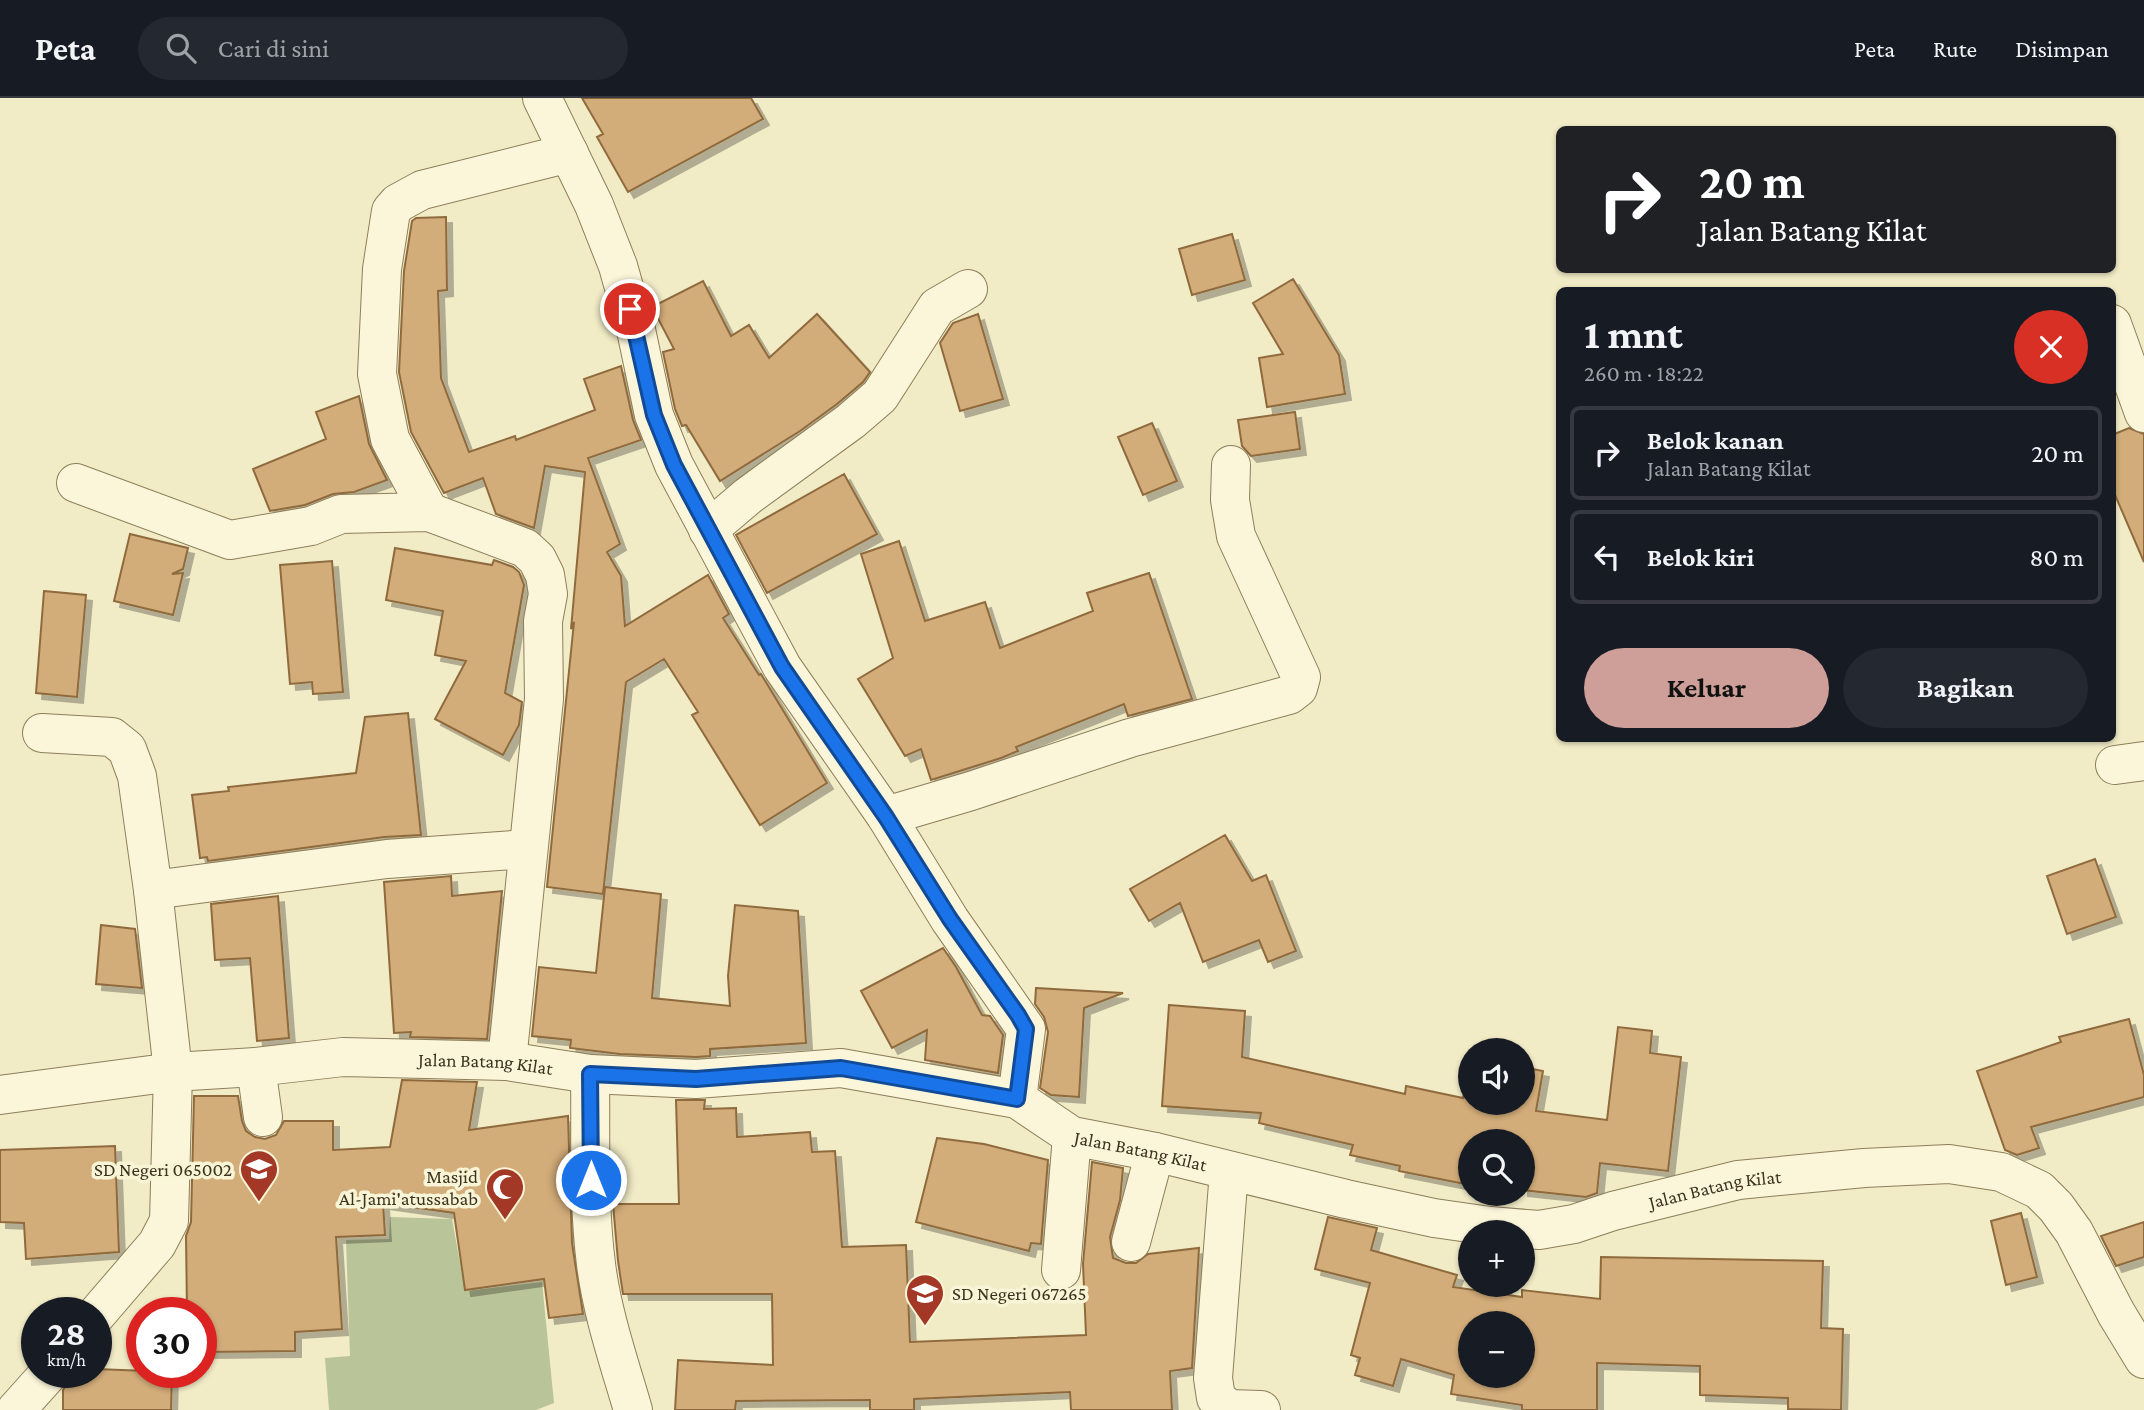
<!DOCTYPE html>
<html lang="id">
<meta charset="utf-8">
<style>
:root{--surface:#171b24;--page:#242831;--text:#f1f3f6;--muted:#9ea1a6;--line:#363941;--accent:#cd9f98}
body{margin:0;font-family:"Crimson Pro",serif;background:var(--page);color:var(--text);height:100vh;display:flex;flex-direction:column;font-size:26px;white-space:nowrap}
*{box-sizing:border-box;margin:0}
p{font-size:23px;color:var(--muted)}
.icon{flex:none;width:38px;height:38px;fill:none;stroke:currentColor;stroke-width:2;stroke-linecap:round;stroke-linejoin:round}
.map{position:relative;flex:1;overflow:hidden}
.side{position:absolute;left:1556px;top:189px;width:560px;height:455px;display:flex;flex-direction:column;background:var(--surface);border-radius:10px;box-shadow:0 2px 5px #0004}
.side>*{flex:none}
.top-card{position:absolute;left:1556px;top:28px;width:560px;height:147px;border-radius:10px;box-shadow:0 2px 5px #0004;background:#202124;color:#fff;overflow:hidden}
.fabs{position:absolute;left:1458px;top:940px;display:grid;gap:14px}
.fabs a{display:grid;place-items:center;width:77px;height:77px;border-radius:50%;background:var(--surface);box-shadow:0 2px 5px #0004;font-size:35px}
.speed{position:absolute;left:21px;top:1199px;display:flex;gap:14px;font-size:35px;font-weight:700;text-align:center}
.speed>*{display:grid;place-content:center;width:91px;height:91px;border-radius:50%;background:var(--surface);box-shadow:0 2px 5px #0004;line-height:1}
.speed small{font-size:18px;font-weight:400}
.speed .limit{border:10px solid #d22;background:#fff;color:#111}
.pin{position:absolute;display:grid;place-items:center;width:60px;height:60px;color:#fff;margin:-30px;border:4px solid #fff;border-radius:50%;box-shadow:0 2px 7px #0007}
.me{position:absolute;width:77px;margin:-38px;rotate:0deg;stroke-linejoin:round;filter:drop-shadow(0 0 5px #0008)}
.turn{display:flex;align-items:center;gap:24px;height:147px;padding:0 28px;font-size:32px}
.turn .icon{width:91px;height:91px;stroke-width:2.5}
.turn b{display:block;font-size:49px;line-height:60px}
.round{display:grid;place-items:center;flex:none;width:74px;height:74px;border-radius:37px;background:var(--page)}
.overview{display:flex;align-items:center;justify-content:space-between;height:119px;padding:0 28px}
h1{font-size:42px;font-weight:700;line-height:52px}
.primary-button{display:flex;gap:14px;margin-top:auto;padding:14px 28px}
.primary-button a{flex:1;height:80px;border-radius:42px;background:var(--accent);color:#111;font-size:28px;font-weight:700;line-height:80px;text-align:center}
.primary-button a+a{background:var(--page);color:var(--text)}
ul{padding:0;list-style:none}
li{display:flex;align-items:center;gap:21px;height:94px;margin:0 14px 10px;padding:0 14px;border:4px solid var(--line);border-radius:10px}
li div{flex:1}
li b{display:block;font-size:26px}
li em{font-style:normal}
header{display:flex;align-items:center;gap:42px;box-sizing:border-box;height:98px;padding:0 35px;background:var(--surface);border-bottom:2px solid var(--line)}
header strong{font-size:33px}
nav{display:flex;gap:38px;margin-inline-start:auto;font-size:24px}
.search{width:490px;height:63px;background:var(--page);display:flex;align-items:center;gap:18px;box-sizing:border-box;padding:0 24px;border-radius:38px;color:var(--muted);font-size:26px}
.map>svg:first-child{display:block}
.cemetery{fill:#b9c598}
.building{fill:#d2ac79;stroke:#8f6b3e;stroke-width:2;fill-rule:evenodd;filter:url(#shadow)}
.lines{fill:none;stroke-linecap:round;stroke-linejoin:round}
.minor-casing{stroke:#8e7e5a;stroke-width:40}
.minor{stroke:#fbf6da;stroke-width:38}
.route-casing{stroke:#114b97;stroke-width:18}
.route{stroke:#1a73e8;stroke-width:12}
.labels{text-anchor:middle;stroke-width:7;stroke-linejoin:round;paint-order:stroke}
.street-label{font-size:19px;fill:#3d321f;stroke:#f8f4d6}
.poi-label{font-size:19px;fill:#3d321f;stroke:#f8f4d6;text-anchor:end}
</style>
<header>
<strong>Peta</strong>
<div class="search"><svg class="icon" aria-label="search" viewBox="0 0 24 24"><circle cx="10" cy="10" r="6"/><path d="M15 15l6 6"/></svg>Cari di sini</div>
<nav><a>Peta</a><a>Rute</a><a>Disimpan</a></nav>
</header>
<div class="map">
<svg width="2144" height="1312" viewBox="0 0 2144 1312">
<defs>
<filter id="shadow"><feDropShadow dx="6" dy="6" stdDeviation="0" flood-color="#0004"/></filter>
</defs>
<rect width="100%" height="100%" fill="#f1ebc6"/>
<path class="cemetery" d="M 390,1119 L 452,1121 L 465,1193 L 542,1184 L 554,1305 L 536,1312 L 329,1312 L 325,1260 L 350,1258 L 346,1142 L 389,1141 Z"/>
<path class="building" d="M 582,0 L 751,0 L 763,21 L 628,94 L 597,39 L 603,36 Z
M 446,119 L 447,192 L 438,193 L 441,280 L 469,354 L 515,338 L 516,342 L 595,312 L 584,281 L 621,268 L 633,322 L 641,342 L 588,360 L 620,446 L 607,454 L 621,478 L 625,528 L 708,477 L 729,516 L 723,520 L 759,577 L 761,576 L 827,685 L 760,727 L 692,617 L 698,614 L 664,561 L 626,584 L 603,796 L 547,789 L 574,524 L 571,531 L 585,374 L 545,368 L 534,430 L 496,416 L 483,380 L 444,395 L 411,334 L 399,274 L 404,173 L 412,123 L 416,120 Z
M 1232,136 L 1245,182 L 1192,197 L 1179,151 Z
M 1293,181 L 1339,257 L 1345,296 L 1267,309 L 1259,260 L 1283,256 L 1253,205 Z
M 703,183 L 731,238 L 749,227 L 769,260 L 817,216 L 870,274 L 863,284 L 837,306 L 800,333 L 720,383 L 686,327 L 682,328 L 675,311 L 663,254 L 674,251 L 652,209 Z
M 978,216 L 1003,301 L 960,313 L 940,245 L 953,225 Z
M 359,298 L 369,346 L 387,382 L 354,394 L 333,396 L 305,407 L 270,413 L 253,371 L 326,341 L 316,314 Z
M 1295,314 L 1300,351 L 1251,358 L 1242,348 L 1238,322 Z
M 1152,325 L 1177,383 L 1143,397 L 1118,339 Z
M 2129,330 L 2144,336 L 2144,464 L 2112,390 L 2112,337 Z
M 844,376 L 877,436 L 767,495 L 736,437 Z
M 130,436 L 188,450 L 183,471 L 172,476 L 183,475 L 173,517 L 114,503 Z
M 899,443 L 925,523 L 985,504 L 1000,550 L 1093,513 L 1087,495 L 1149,475 L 1192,601 L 1128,618 L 1124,606 L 1016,649 L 1018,653 L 1001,660 L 931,682 L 921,651 L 905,658 L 858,581 L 893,560 L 861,456 Z
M 395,450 L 492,467 L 494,462 L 513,469 L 519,474 L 524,487 L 505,595 L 522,604 L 519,627 L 503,657 L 435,621 L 466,563 L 435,557 L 443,513 L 386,502 Z
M 332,463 L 343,594 L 313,596 L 312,584 L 290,586 L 280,467 Z
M 44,493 L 86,497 L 77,599 L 36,595 Z
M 408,615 L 421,737 L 384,739 L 208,763 L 207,759 L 200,760 L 192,697 L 229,693 L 228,689 L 356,675 L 365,619 Z
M 1225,737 L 1252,783 L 1266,777 L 1296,853 L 1268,864 L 1259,842 L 1203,864 L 1180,805 L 1149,823 L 1130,791 Z
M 2095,761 L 2116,819 L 2067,836 L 2047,778 Z
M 451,778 L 452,798 L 502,793 L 487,941 L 410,939 L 411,934 L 394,935 L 384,784 Z
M 605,789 L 661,796 L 652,900 L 730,908 L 728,878 L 735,807 L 798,813 L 806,945 L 710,951 L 710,958 L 696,959 L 620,956 L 570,950 L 571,942 L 532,938 L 539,869 L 596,875 Z
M 278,798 L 289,940 L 257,943 L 250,860 L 215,862 L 211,806 Z
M 101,827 L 135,831 L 142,890 L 96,886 Z
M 943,850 L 956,869 L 982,917 L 990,918 L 1003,937 L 998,975 L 925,962 L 927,932 L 892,950 L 861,893 Z
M 1036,890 L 1123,895 L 1084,910 L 1079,999 L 1051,997 L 1040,990 L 1048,934 L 1044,919 L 1035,906 Z
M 1169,907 L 1245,913 L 1242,959 L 1405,996 L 1406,988 L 1463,1000 L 1470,962 L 1470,1004 L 1522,1004 L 1522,969 L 1543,973 L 1536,1013 L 1607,1022 L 1618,929 L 1652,933 L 1650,955 L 1681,959 L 1668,1073 L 1600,1065 L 1597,1095 L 1586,1099 L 1522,1092 L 1522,1043 L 1470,1043 L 1470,1087 L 1399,1073 L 1400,1068 L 1350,1057 L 1353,1047 L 1259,1025 L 1261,1015 L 1162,1008 Z
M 2129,921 L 2144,977 L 2144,999 L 2031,1029 L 2039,1050 L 2017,1057 L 2005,1052 L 1977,973 L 2061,944 L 2059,939 Z
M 402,982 L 477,984 L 469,1032 L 568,1018 L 572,1145 L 583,1216 L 549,1220 L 544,1181 L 465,1192 L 454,1115 L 383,1105 L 385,1137 L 336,1139 L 342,1231 L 295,1234 L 295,1253 L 201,1254 L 201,1214 L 187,1214 L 186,1138 L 191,1124 L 194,998 L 238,998 L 242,1023 L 246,1033 L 255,1039 L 265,1041 L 276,1037 L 284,1023 L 333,1023 L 333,1052 L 390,1049 Z
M 676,1002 L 705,1002 L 704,1011 L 736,1010 L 737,1039 L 810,1034 L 812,1054 L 835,1053 L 842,1149 L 906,1147 L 910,1244 L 1086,1237 L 1083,1166 L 1092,1064 L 1123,1070 L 1120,1102 L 1110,1139 L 1113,1160 L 1126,1165 L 1136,1165 L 1148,1156 L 1199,1150 L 1192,1270 L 1170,1273 L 1172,1312 L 1071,1312 L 1070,1294 L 914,1301 L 914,1312 L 870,1312 L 870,1302 L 736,1303 L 735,1312 L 675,1312 L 678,1262 L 773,1267 L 772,1196 L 623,1196 L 618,1163 L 613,1106 L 679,1106 Z
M 937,1040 L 984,1046 L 1048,1062 L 1041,1146 L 1031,1145 L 1029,1153 L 916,1124 Z
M 115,1048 L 119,1154 L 26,1161 L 24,1125 L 0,1124 L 0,1052 Z
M 2021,1115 L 2037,1179 L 2006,1187 L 1991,1123 Z
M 1328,1119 L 1377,1130 L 1371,1152 L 1457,1177 L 1453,1189 L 1522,1199 L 1522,1192 L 1600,1201 L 1601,1159 L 1823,1163 L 1821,1230 L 1843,1231 L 1841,1312 L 1788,1311 L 1788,1300 L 1700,1297 L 1700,1268 L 1597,1265 L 1597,1312 L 1522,1312 L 1522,1307 L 1451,1296 L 1454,1277 L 1401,1261 L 1393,1288 L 1355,1277 L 1360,1260 L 1351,1257 L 1370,1185 L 1315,1171 ZM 1470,1225 L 1522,1225 L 1522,1278 L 1470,1278 Z
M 2144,1124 L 2144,1159 L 2116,1168 L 2101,1138 Z
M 96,1271 L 172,1274 L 171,1312 L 63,1312 L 63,1292 L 71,1279 L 71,1274 L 96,1274 Z"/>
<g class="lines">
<defs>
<g id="minor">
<path d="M 542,0 L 594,107 L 618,168 L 636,232 L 654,317 L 674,367 L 782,569 L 886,718 L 950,822 L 1026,931 L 1017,1001"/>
<path d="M 2112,226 L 2144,315"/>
<path d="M 76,385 L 230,442 L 311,428 L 341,416 L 429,414 L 525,450 L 537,461 L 545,477 L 548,496 L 543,523 L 544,601 L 507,963"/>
<path d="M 429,414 L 390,341 L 377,276 L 382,171 L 391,113 L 398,105 L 422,92 L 569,55"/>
<path d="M 708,432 L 748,398 L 851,323 L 880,298 L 937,209 L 968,191"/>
<path d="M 42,635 L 112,639 L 127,651 L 137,678 L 153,792 L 173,974 L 169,1123 L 157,1146 L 96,1217"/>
<path d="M 2115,667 L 2144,663"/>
<path d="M 886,718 L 971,693 L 1130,640 L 1289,597 L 1298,590 L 1301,579 L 1236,438 L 1230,402 L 1231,367"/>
<path d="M 153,792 L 387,761 L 528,751"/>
<path d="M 256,969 L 263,1019"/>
<path d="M 590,976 C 591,1039 588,1103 596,1166 C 602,1215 619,1264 633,1312"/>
<path id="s1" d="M 0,997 L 173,974 L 256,969 L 343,959 L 507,963 L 590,976 L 696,981 L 841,970 L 1017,1001 L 1072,1038 L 1155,1054 L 1346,1101 L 1434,1120 L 1490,1128 L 1539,1132 L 1574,1126 L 1613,1113 L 1738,1082 L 1864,1070 L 1949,1066 L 2001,1074 L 2039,1092 L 2056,1109 L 2074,1134 L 2116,1215 L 2144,1261"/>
<path d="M 1229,1073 L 1213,1280 L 1216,1300 L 1229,1311 L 1261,1312"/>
<path d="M 1131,1144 L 1155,1054"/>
<path d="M 1061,1172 L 1072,1038"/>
<path d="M 16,1312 L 50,1274"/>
</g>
</defs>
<use href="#minor" class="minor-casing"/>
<use href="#minor" class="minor"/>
</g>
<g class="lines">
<defs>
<path id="route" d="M 591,1082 L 590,976 L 696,981 L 841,970 L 1017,1001 L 1026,931 L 1018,917 L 950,821 L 886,719 L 782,569 L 674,367 L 654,317 L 630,211"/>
</defs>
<use href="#route" class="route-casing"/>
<use href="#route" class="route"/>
</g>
<defs>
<symbol id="school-pin" viewBox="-11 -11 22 30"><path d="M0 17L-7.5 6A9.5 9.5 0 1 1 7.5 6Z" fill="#a23825" stroke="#f8f4d6"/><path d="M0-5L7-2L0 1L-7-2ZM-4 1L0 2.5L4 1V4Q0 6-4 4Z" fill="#fff"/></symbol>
<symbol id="mosque-pin" viewBox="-11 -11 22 30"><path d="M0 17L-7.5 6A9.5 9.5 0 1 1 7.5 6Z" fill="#a23825" stroke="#f8f4d6"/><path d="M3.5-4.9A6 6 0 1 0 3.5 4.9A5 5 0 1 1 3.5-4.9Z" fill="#fff"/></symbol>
</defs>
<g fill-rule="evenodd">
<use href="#school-pin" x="237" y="1049" width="44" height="60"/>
<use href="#mosque-pin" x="483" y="1067" width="44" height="60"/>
<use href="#school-pin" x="903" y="1173" width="44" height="60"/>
</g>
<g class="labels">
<g class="street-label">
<text dy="7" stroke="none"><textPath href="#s1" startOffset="488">Jalan Batang Kilat</textPath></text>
<text dy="7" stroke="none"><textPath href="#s1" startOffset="1160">Jalan Batang Kilat</textPath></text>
<text dy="7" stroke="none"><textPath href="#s1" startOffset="1748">Jalan Batang Kilat</textPath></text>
</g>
<g class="poi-label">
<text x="232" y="1078">SD Negeri 065002</text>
<text x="478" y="1085">Masjid<tspan x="478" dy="22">Al-Jami'atussabab</tspan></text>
<text x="952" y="1202" text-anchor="start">SD Negeri 067265</text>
</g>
</g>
</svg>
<div class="fabs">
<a><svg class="icon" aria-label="sound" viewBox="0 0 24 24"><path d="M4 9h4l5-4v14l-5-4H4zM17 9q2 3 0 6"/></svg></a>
<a><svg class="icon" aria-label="search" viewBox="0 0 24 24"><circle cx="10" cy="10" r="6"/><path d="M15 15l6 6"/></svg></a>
<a>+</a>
<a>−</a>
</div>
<div class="speed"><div>28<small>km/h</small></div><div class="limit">30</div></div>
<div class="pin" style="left:630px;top:211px;background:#d93025"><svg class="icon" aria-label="arrive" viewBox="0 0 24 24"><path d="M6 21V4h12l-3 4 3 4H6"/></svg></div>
<svg class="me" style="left:591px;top:1082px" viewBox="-20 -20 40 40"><circle r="17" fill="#1a73e8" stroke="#fff" stroke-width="3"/><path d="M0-11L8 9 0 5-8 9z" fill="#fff"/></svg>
<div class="top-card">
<div class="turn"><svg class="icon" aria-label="right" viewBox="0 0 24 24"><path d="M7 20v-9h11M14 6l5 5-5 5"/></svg><div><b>20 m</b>Jalan Batang Kilat</div></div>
</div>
<section class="side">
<div class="overview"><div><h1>1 mnt</h1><p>260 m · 18:22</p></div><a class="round" style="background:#d93025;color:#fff"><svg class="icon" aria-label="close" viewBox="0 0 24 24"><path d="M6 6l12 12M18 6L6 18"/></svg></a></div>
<ul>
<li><svg class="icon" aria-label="right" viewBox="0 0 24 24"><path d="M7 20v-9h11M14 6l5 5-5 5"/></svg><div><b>Belok kanan</b><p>Jalan Batang Kilat</p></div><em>20 m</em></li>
<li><svg class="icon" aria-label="left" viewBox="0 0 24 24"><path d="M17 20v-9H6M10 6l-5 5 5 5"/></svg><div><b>Belok kiri</b></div><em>80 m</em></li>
</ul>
<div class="primary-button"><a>Keluar</a><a>Bagikan</a></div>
</section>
</div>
